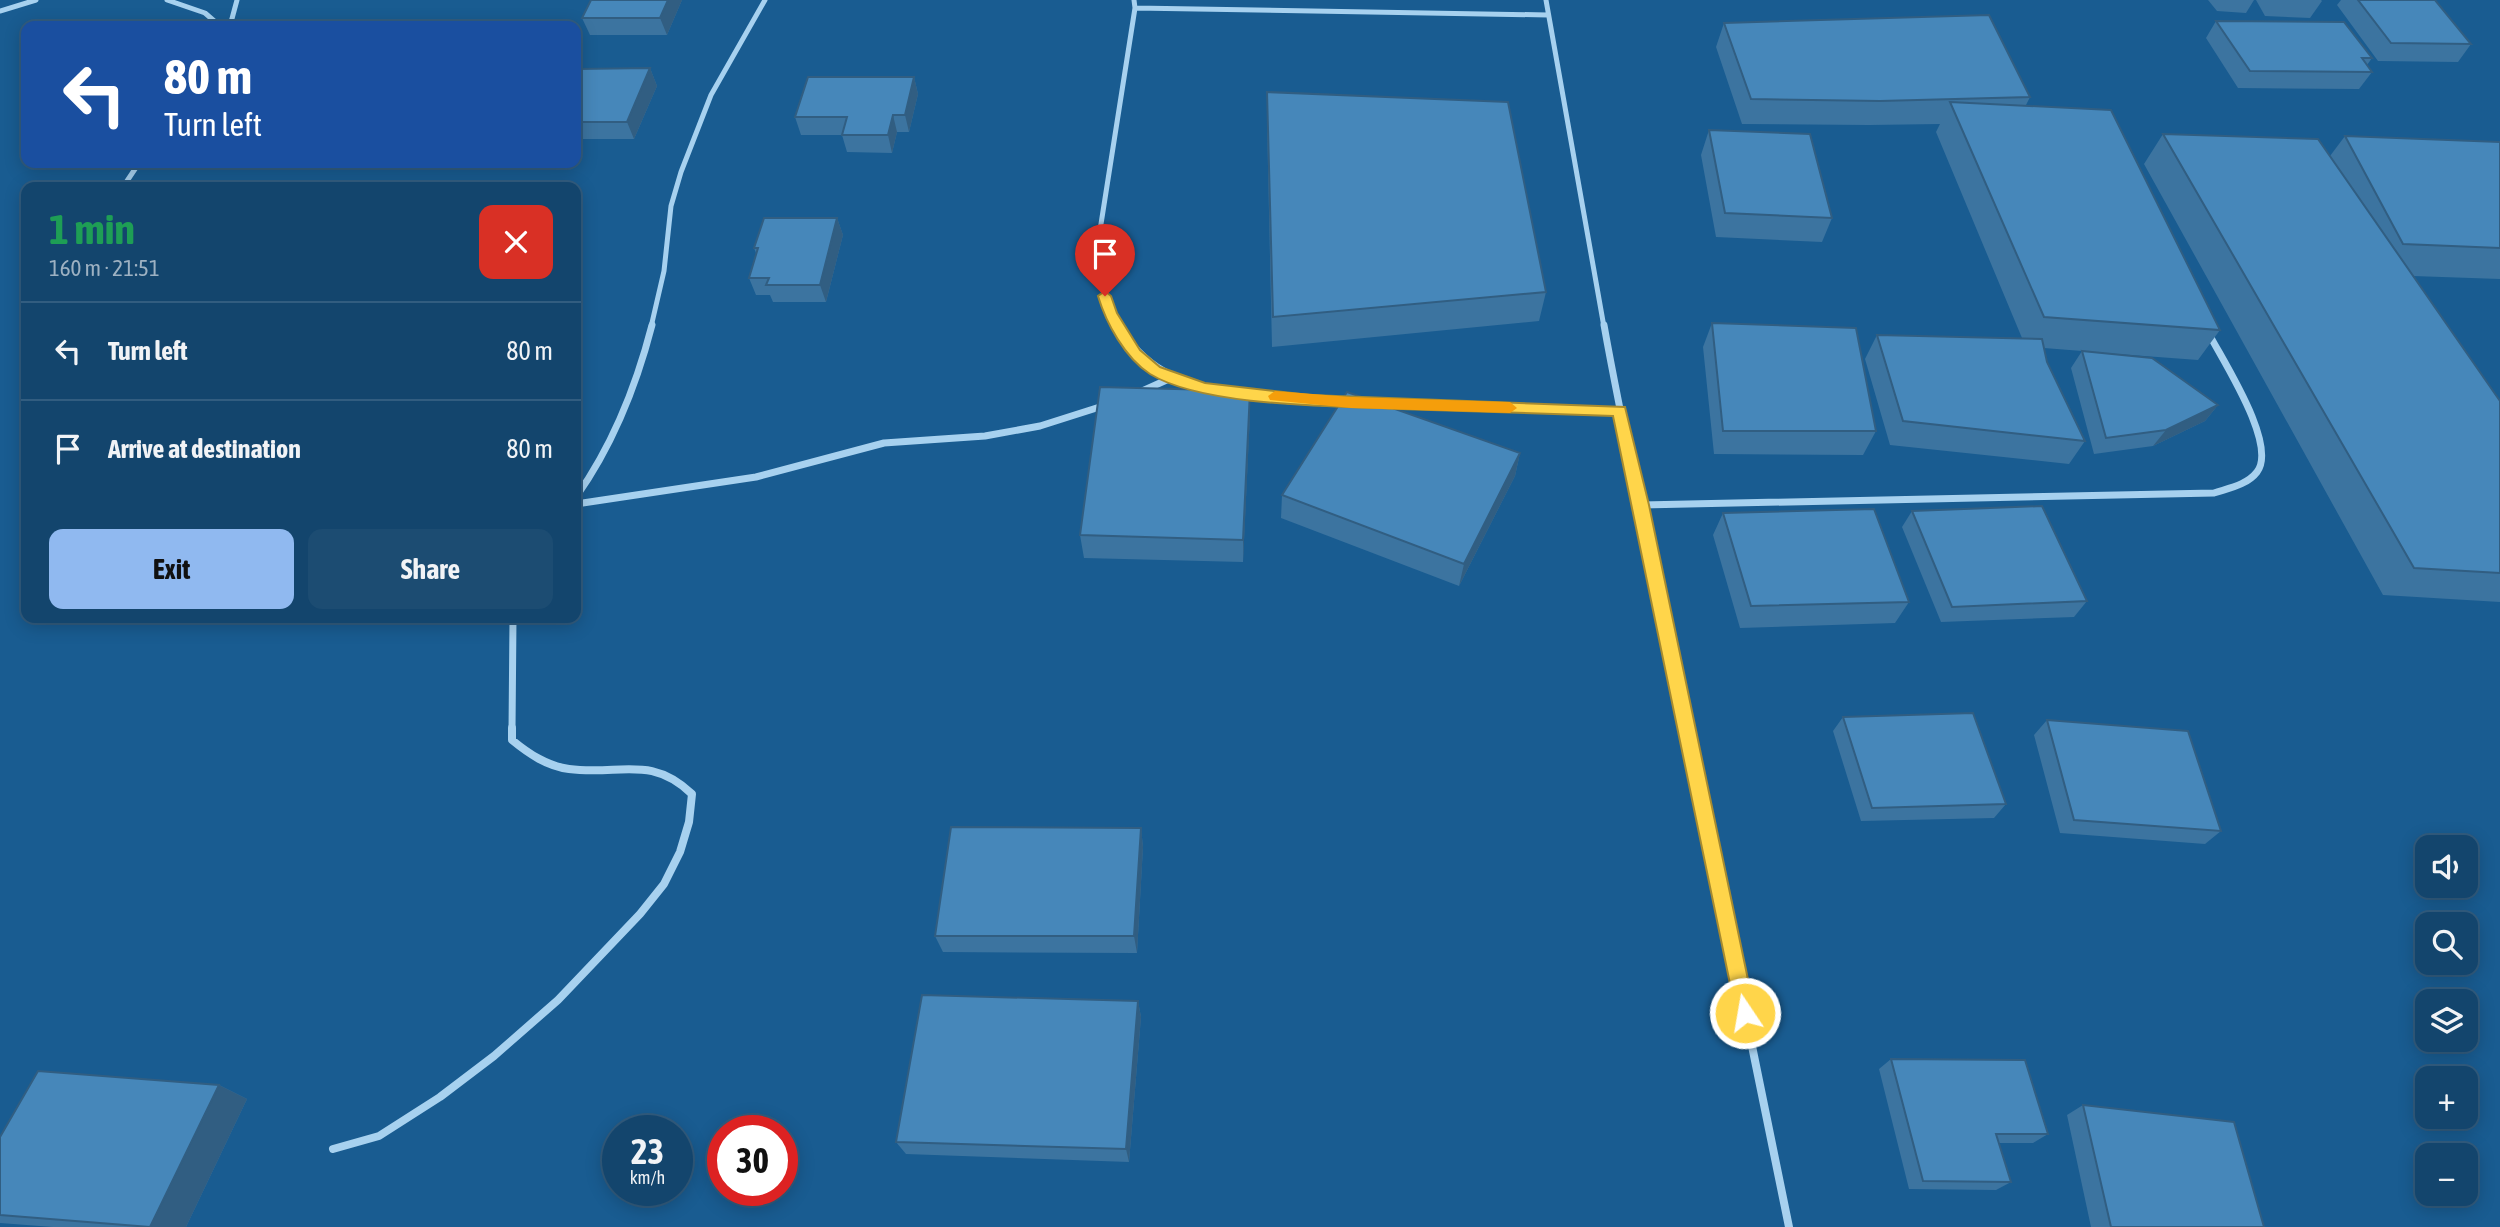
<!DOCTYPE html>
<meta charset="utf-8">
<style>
:root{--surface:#13456d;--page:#1c4c72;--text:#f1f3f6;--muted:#9db1c2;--line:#325d80;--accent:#90b9f0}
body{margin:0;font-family:"Asap Condensed",sans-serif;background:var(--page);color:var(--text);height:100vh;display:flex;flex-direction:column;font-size:26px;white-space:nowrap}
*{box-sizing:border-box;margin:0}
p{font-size:23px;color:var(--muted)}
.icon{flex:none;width:38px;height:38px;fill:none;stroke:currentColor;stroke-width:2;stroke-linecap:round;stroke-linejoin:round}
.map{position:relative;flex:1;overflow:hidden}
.sheet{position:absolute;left:21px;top:182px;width:560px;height:441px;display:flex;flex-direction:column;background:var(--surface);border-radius:14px;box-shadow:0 4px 18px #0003,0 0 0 2px var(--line)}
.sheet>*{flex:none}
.hud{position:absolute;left:21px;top:21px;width:560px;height:147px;border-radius:14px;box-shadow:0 4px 18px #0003,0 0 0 2px var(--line);background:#1a4fa0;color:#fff;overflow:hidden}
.fabs{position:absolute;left:2415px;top:835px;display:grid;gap:14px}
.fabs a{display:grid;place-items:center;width:63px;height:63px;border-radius:14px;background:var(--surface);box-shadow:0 4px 18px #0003,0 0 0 2px var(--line);font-size:35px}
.speed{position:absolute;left:602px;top:1115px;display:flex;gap:14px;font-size:35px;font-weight:700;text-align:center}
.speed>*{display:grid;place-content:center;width:91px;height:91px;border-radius:50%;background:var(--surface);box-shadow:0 4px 18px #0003,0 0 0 2px var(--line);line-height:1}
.speed small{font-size:18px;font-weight:400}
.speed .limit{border:10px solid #d22;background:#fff;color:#111}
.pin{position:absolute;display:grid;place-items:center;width:60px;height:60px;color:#fff;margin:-72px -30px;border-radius:50% 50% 50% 0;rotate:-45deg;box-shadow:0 0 7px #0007}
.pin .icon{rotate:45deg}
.me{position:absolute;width:77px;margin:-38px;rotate:348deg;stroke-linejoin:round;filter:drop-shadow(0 0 5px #0008)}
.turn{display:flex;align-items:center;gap:24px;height:147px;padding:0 28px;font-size:32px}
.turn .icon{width:91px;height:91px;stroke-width:2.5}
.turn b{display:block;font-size:49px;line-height:60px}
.round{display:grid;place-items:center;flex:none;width:74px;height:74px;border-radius:14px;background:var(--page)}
.overview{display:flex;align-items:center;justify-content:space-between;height:119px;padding:0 28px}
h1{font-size:42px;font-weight:700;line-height:52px;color:#1e9e55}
.cta{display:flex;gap:14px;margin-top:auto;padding:14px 28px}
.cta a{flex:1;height:80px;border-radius:14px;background:var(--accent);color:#111;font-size:28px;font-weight:700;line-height:80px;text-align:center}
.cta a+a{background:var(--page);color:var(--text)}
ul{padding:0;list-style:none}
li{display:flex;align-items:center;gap:21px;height:98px;padding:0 28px;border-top:2px solid var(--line)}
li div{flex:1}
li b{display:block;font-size:26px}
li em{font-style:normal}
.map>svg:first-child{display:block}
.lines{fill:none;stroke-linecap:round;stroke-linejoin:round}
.minor-far2{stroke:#a7d1ef;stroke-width:5}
.minor-far1{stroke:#a7d1ef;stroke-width:7}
.minor{stroke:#a7d1ef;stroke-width:8}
.wall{fill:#3c74a0}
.shaded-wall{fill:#315e82}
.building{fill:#4687ba;stroke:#315e82;stroke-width:2}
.route{fill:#ffd54a;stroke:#a68a30;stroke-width:2}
.slow{fill:#f59e0b}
</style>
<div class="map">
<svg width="2500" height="1227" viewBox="0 0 2500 1227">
<rect width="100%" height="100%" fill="#195c91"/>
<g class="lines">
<path class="minor-far2" d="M 167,0 L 205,13 L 220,26
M 1134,0 L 1135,8 L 1548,15
M 1546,0 L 1604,327
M 0,11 L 36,0
M 230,26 L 237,0
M 123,187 L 139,163
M 651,327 L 664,271 L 671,206 L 681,172 L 711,95 L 765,0
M 1119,327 L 1100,283 L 1098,243 L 1135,8"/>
<path class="minor-far1" d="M 1118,325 C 1144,367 1178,384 1226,391
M 1604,325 C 1628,460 1660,595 1688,730
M 1140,392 L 1171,378
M 1241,392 L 1348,402
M 1370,403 L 1619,411
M 576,497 C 613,445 636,387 652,325
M 576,504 L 756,477 L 884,443 L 985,436 L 1040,426 L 1106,405
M 1642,505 L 2214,493 C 2229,488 2247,485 2257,472 C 2278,445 2223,361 2209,334
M 512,730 L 513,618"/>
<path class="minor" d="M 1687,728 L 1789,1227
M 333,1149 L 379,1136 L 440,1097 L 494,1056 L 558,1000 L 640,914 L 664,884 L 680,852 L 689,822 L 692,794 C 650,754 619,776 569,769 C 547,766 529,754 512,740 L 512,728"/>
</g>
<path class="wall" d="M 682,0 L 667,35 L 590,35 L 582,18 Z
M 2208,0 L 2254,0 L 2246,13 L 2217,11 Z
M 2256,0 L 2321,0 L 2322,1 L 2310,18 L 2265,16 Z
M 2341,0 L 2435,0 L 2471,44 L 2458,62 L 2378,61 L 2337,5 Z
M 2216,21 L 2372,58 L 2367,65 L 2372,72 L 2359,89 L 2238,88 L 2206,38 Z
M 1724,23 L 2030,97 L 2026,105 L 2220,330 L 2198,360 L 2090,352 L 2218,405 L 2205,421 L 2153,446 L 2094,454 L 2071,368 L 2082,351 L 2044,348 L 2047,362 L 2085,441 L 2069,464 L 1890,445 L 1865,359 L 1877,335 L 2022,338 L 1936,132 L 1940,124 L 1869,125 L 1742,124 L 1716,47 Z
M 650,68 L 657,86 L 634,139 L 576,139 L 576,69 Z
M 914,77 L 918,94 L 909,132 L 897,132 L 892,153 L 847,152 L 842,135 L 801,135 L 795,117 Z
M 1267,92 L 1546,292 L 1539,321 L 1272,347 L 1267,122 Z
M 1709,130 L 1832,218 L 1822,242 L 1716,237 L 1701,155 Z
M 2163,134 L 2330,156 L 2345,136 L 2500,142 L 2500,279 L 2413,276 L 2500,401 L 2500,602 L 2383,595 L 2144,164 Z
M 837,218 L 843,235 L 826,302 L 773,302 L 770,295 L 756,295 L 749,278 L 756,253 L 754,248 Z
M 1712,323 L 1876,431 L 1863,455 L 1714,454 L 1703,347 Z
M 1250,414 L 1243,562 L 1084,558 L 1080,535 Z
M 1520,453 L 1515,476 L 1459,586 L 1281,518 L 1282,495 Z
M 1912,511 L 2087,601 L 2074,617 L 1941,622 L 1902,527 Z
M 1723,513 L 1909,602 L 1895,623 L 1740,628 L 1713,535 Z
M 1843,717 L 2006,804 L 1994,818 L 1861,821 L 1833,731 Z
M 2047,720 L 2221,831 L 2205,844 L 2060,833 L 2034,735 Z
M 1141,828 L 1143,847 L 1137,953 L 943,952 L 935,936 Z
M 1138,1001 L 1141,1017 L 1129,1162 L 906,1154 L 896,1142 Z
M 1891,1059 L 2048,1134 L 2033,1143 L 1999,1143 L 2011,1182 L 1996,1190 L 1909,1189 L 1879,1069 Z
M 219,1085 L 247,1099 L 186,1227 L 53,1227 L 0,1223 L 0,1137 Z
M 2083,1105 L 2264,1227 L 2091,1227 L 2067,1115 Z"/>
<path class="shaded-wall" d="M 668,0 L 682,0 L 667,35 L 660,18 Z
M 650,68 L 657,86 L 634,139 L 627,122 Z
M 914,77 L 918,94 L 909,132 L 905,115 Z
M 893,115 L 897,132 L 892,153 L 888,135 Z
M 837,218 L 843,235 L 826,302 L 820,285 Z
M 1250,391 L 1250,414 L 1243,562 L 1243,540 Z
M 2218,405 L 2205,421 L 2153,446 L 2166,430 Z
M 1520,453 L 1515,476 L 1459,586 L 1464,564 Z
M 1141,828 L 1143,847 L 1137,953 L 1134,936 Z
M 1138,1001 L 1141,1017 L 1129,1162 L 1126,1149 Z
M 219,1085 L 247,1099 L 186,1227 L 150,1227 Z"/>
<path class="building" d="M 591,0 L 668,0 L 660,18 L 582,18 Z
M 2358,0 L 2435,0 L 2471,44 L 2391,43 Z
M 1989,15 L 2030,97 L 1880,101 L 1751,99 L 1724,23 Z
M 2216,21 L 2344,22 L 2372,58 L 2362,58 L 2372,72 L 2250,71 Z
M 650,68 L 627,122 L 576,122 L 576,69 Z
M 808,77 L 914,77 L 905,115 L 893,115 L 888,135 L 842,135 L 847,117 L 795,117 Z
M 1267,92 L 1508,102 L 1546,292 L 1273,317 Z
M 1950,102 L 2111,110 L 2220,330 L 2044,317 Z
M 1709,130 L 1810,134 L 1832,218 L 1725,213 Z
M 2163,134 L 2318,139 L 2500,401 L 2500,573 L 2414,568 Z
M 2345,136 L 2500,142 L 2500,248 L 2403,244 Z
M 764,218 L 837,218 L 820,285 L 766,285 L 769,278 L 749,278 L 758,248 L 754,248 Z
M 1712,323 L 1856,328 L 1876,431 L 1723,431 Z
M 1877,335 L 2042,339 L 2047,362 L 2085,441 L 1903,421 Z
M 2082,351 L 2152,358 L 2218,405 L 2166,430 L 2106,438 Z
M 1100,387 L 1250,391 L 1243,540 L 1080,535 Z
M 1347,392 L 1520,453 L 1464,564 L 1282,495 Z
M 2042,506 L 2087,601 L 1952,607 L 1912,511 Z
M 1874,509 L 1909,602 L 1751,606 L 1723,513 Z
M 1973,713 L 2006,804 L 1872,808 L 1843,717 Z
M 2047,720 L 2188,731 L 2221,831 L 2074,820 Z
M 951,827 L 1141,828 L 1134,936 L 935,936 Z
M 922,995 L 1138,1001 L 1126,1149 L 896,1142 Z
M 1891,1059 L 2025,1060 L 2048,1134 L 1996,1134 L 2011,1182 L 1923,1181 Z
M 38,1071 L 219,1085 L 150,1227 L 0,1215 L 0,1137 Z
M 2083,1105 L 2234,1122 L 2264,1227 L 2111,1227 Z"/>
<path class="route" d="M 1105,291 L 1111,296 L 1117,313 L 1140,350 L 1160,367 L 1205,383 L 1310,395 L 1625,407 L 1649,505 L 1755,1013 L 1752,1020 L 1745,1022 L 1739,1020 L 1736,1013 L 1613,416 C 1543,414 1472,411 1401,409 C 1336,406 1204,407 1150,374 C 1125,358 1106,323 1098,296 Z"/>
<path class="slow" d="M 1275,391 L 1351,397 L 1510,402 L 1517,408 L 1510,413 L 1351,408 L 1270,400 L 1268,396 Z"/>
</svg>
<div class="fabs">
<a><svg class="icon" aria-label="sound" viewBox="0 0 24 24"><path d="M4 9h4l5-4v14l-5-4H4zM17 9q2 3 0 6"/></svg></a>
<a><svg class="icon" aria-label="search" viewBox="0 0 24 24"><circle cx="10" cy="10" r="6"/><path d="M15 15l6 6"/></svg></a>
<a><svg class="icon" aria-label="layers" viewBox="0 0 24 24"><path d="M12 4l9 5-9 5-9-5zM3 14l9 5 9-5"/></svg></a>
<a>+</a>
<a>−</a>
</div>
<div class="speed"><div>23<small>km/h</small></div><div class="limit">30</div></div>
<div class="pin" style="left:1105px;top:296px;background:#d93025"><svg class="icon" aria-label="arrive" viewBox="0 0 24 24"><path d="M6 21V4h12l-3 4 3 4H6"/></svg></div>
<svg class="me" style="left:1745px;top:1013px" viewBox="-20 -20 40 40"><circle r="17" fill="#ffd54a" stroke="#fff" stroke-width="3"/><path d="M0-11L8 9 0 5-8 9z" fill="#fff"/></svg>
<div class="hud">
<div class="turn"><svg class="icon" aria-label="left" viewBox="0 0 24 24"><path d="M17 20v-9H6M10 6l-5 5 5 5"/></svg><div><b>80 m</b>Turn left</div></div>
</div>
<section class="sheet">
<div class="overview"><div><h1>1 min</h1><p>160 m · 21:51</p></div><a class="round" style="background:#d93025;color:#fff"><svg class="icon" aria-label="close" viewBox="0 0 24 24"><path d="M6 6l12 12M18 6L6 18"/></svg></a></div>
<ul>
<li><svg class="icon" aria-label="left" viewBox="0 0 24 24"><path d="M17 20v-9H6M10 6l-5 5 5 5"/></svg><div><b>Turn left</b></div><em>80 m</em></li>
<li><svg class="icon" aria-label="arrive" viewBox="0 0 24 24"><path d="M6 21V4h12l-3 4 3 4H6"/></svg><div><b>Arrive at destination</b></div><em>80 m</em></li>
</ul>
<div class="cta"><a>Exit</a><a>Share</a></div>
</section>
</div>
